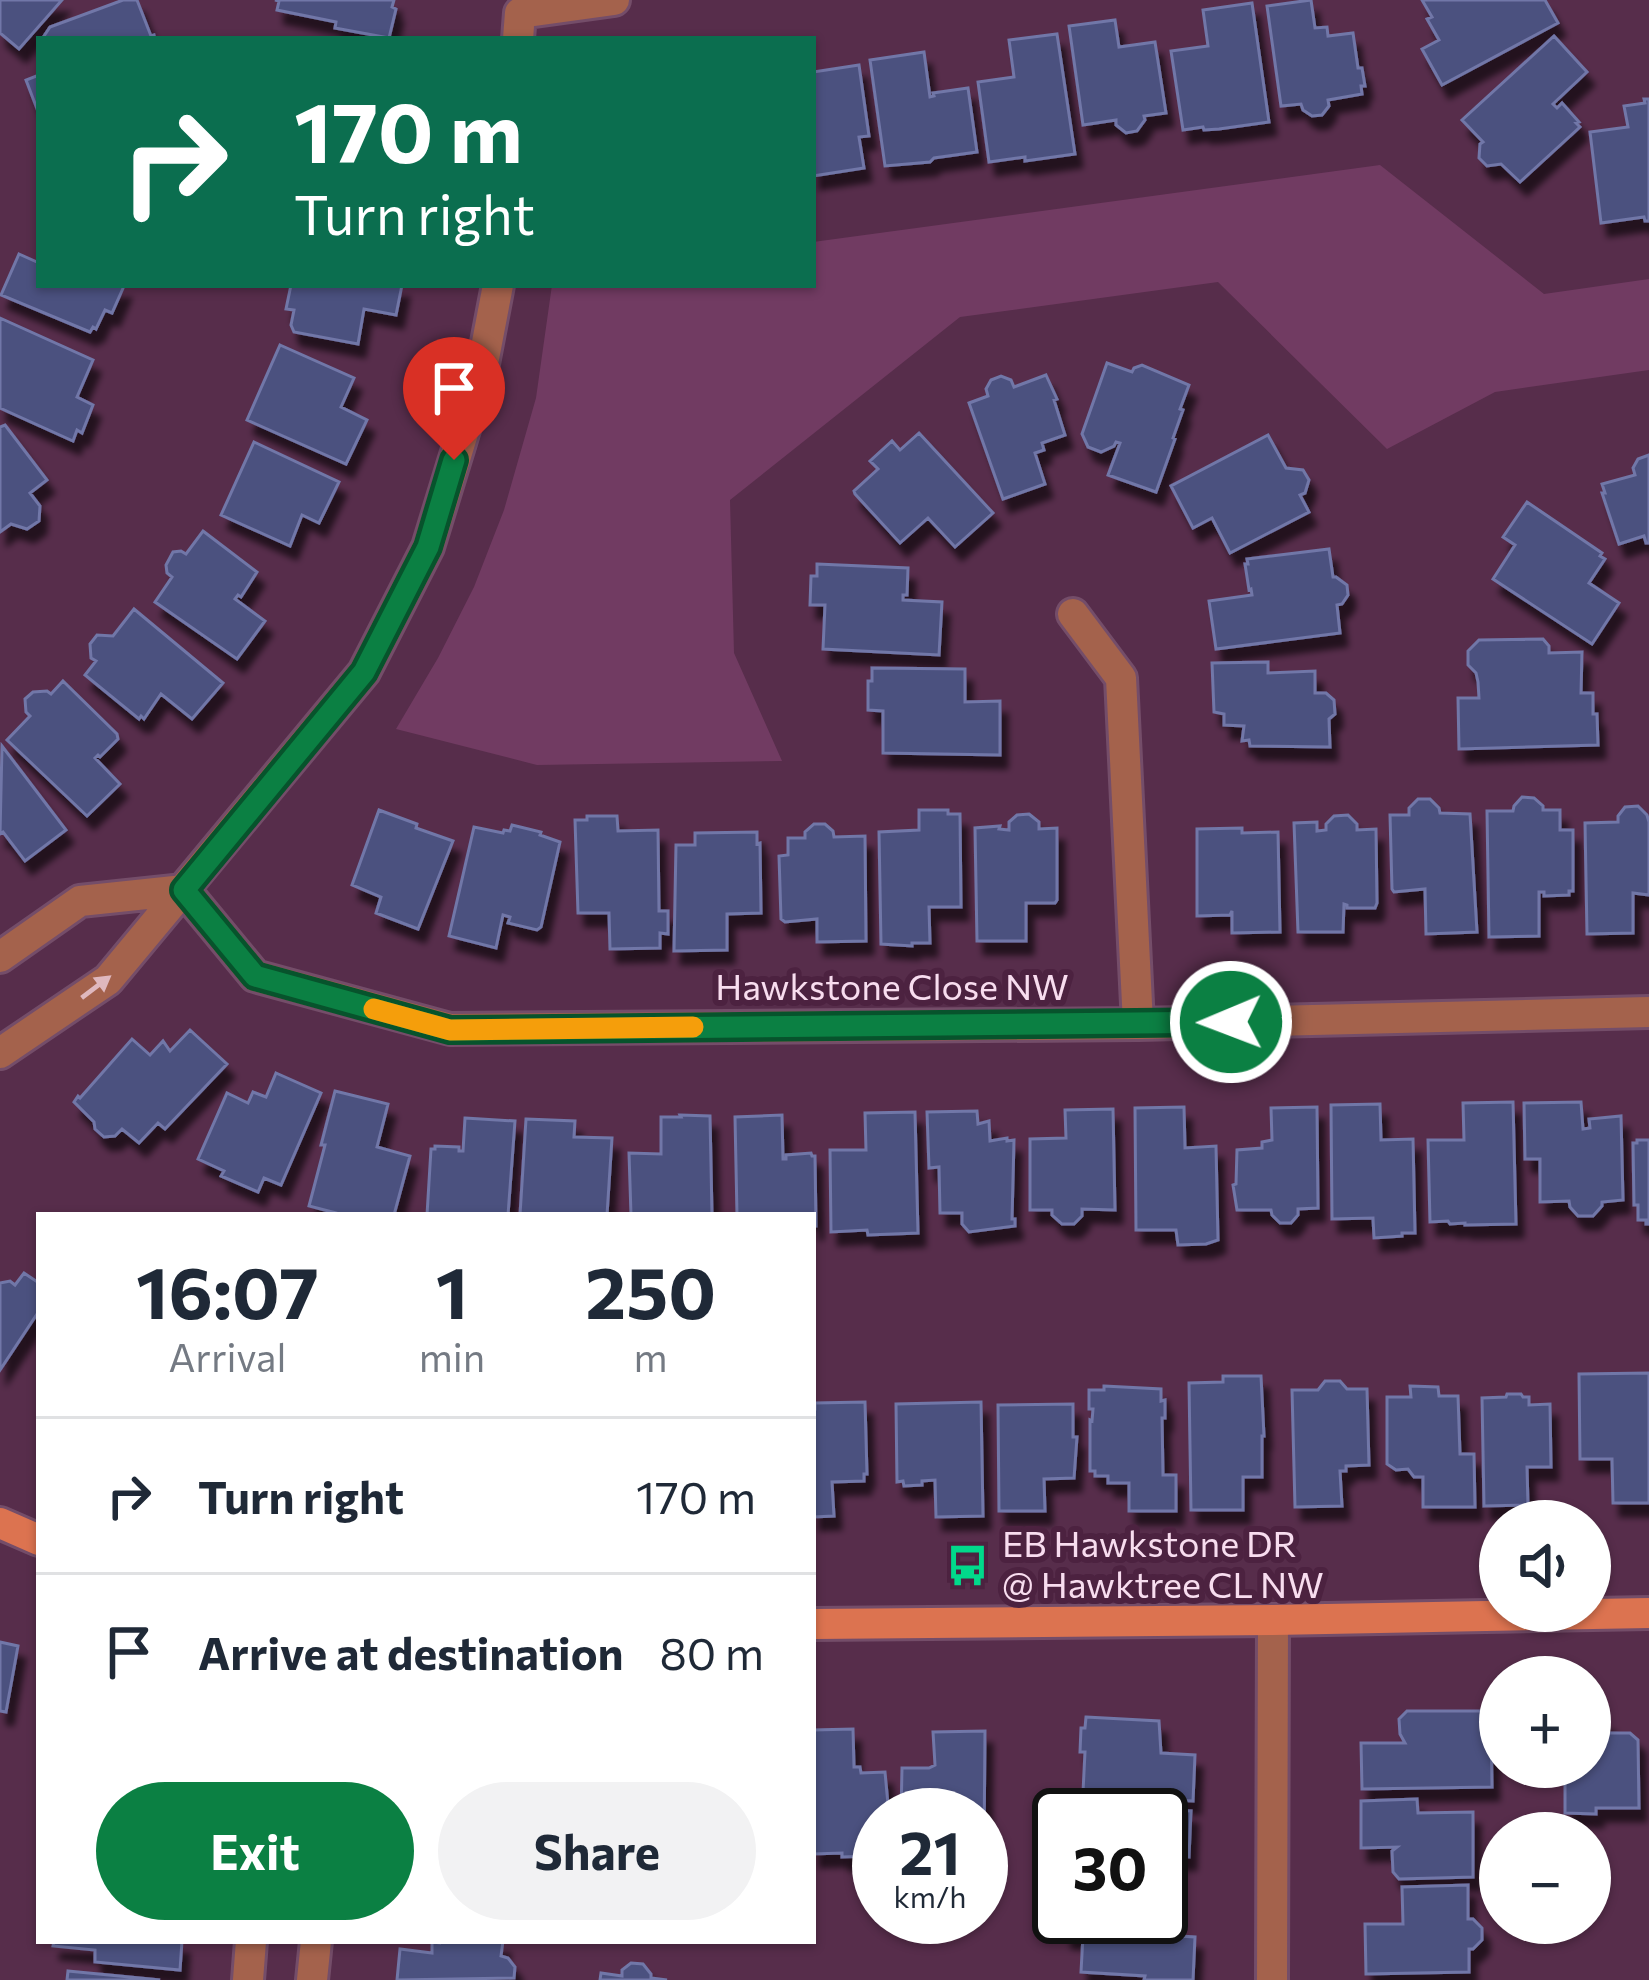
<!DOCTYPE html>
<meta charset="utf-8">
<style>
:root{--surface:#fff;--page:#f2f2f3;--text:#1f2937;--muted:#747a83;--line:#e0e1e3;--accent:#0b8043}
body{margin:0;font-family:Commissioner,sans-serif;background:var(--page);color:var(--text);height:100vh;display:flex;flex-direction:column;font-size:45px;white-space:nowrap}
*{box-sizing:border-box;margin:0}
p{font-size:39px;color:var(--muted)}
.icon{flex:none;width:66px;height:66px;fill:none;stroke:currentColor;stroke-width:2;stroke-linecap:round;stroke-linejoin:round}
.map{position:relative;flex:1;overflow:hidden}
.details{position:absolute;left:36px;top:1212px;width:780px;height:732px;display:flex;flex-direction:column;background:var(--surface);border-radius:0px;box-shadow:0 3px 9px #0004}
.details>*{flex:none}
.hud{position:absolute;left:36px;top:36px;width:780px;height:252px;border-radius:0px;box-shadow:0 3px 9px #0004;background:#0b6e4f;color:#fff;overflow:hidden}
.tools{position:absolute;left:1479px;top:1500px;display:grid;gap:24px}
.tools a{display:grid;place-items:center;width:132px;height:132px;border-radius:50%;background:var(--surface);box-shadow:0 3px 9px #0004;font-size:60px}
.speed{position:absolute;left:852px;top:1788px;display:flex;gap:24px;font-size:60px;font-weight:700;text-align:center}
.speed>*{display:grid;place-content:center;width:156px;height:156px;border-radius:50%;background:var(--surface);box-shadow:0 3px 9px #0004;line-height:1}
.speed small{font-size:30px;font-weight:400}
.speed .limit{border:6px solid #111;border-radius:18px;background:#fff;color:#111}
.pin{position:absolute;display:grid;place-items:center;width:102px;height:102px;color:#fff;margin:-123px -51px;border-radius:50% 50% 50% 0;rotate:-45deg;box-shadow:0 0 12px #0007}
.pin .icon{rotate:45deg}
.me{position:absolute;width:132px;margin:-66px;rotate:269deg;stroke-linejoin:round;filter:drop-shadow(0 0 9px #0008)}
.turn{display:flex;align-items:center;gap:42px;height:252px;padding:0 60px;font-size:54px}
.turn .icon{width:156px;height:156px;stroke-width:2.5}
.turn b{display:block;font-size:84px;line-height:102px}
.eta{display:flex;justify-content:space-evenly;align-items:center;height:204px;text-align:center}
.eta b{font-size:72px;font-weight:700;line-height:84px}
.button{display:flex;gap:24px;margin-top:auto;padding:24px 60px}
.button a{flex:1;height:138px;border-radius:72px;background:var(--accent);color:#fff;font-size:48px;font-weight:700;line-height:138px;text-align:center}
.button a+a{background:var(--page);color:var(--text)}
ul{padding:0;list-style:none}
li{display:flex;align-items:center;gap:36px;height:156px;padding:0 60px;border-top:3px solid var(--line)}
li div{flex:1}
li b{display:block;font-size:45px}
li em{font-style:normal}
.map>svg:first-child{display:block}
.green{fill:#713b62}
.building{fill:#4c517f;stroke:#7177a8;stroke-width:3;filter:url(#shadow)}
.lines{fill:none;stroke-linecap:round;stroke-linejoin:round}
.street-casing{stroke:#744d69;stroke-width:36}
.secondary-casing{stroke:#744d69;stroke-width:36}
.street{stroke:#a4624c;stroke-width:30}
.secondary{stroke:#dc7350;stroke-width:30}
.oneway{fill:#dfb8be}
.route-casing{stroke:#07532c;stroke-width:30}
.route{stroke:#0b8043;stroke-width:21}
.slow{stroke:#f59e0b;stroke-width:21}
.labels{text-anchor:middle;stroke-width:12;stroke-linejoin:round;paint-order:stroke}
.street-label{font-size:36px;fill:#f8ddef;stroke:#4c2240}
.poi-label{font-size:36px;fill:#f8ddef;stroke:#4c2240;text-anchor:start}
</style>
<div class="map">
<svg width="1649" height="1980" viewBox="0 0 1649 1980">
<defs>
<filter id="shadow"><feDropShadow dx="7" dy="13" stdDeviation="3" flood-color="#0009"/></filter>
</defs>
<rect width="100%" height="100%" fill="#572d4b"/>
<path class="green" d="M 1380,165 L 1544,294 L 1649,279 L 1649,370 L 1495,392 L 1387,449 L 1218,282 L 960,317 L 730,500 L 734,653 L 782,761 L 537,765 L 396,729 L 438,658 L 474,587 L 504,510 L 536,398 L 552,285 L 813,285 L 813,242 Z"/>
<path class="building" d="M 0,0 L 62,0 L 19,49 L 0,33 Z
M 123,0 L 137,0 L 151,36 L 154,35 L 155,39 L 42,39 L 50,27 Z
M 275,0 L 394,0 L 392,7 L 396,9 L 389,38 L 335,28 L 336,22 L 277,10 L 279,1 Z
M 1311,0 L 1315,28 L 1327,27 L 1328,36 L 1353,33 L 1358,68 L 1362,68 L 1365,86 L 1361,86 L 1362,94 L 1328,100 L 1329,106 L 1322,115 L 1312,116 L 1303,110 L 1301,104 L 1281,106 L 1267,6 Z
M 1422,0 L 1545,0 L 1558,23 L 1442,85 L 1422,49 L 1439,40 L 1427,19 L 1432,17 Z
M 1252,3 L 1269,122 L 1219,129 L 1204,130 L 1203,127 L 1183,130 L 1171,51 L 1208,46 L 1203,10 Z
M 1115,20 L 1119,47 L 1155,42 L 1166,113 L 1144,116 L 1145,120 L 1137,131 L 1126,133 L 1116,125 L 1116,120 L 1083,125 L 1069,26 Z
M 1057,34 L 1075,154 L 1025,161 L 1025,157 L 989,162 L 978,82 L 1014,77 L 1009,40 Z
M 1554,36 L 1587,72 L 1553,104 L 1557,108 L 1562,103 L 1579,122 L 1576,123 L 1580,127 L 1520,182 L 1501,164 L 1487,166 L 1479,158 L 1480,144 L 1483,142 L 1462,120 Z
M 924,52 L 930,97 L 934,96 L 933,93 L 968,88 L 977,152 L 934,158 L 930,162 L 885,166 L 870,60 Z
M 859,65 L 869,136 L 859,137 L 864,168 L 813,176 L 813,72 Z
M 39,75 L 39,114 L 26,80 Z
M 1644,99 L 1649,99 L 1649,221 L 1645,221 L 1644,217 L 1601,223 L 1590,132 L 1628,127 L 1624,106 L 1645,103 Z
M 19,254 L 39,263 L 39,285 L 124,286 L 112,313 L 105,310 L 96,329 L 93,327 L 90,332 L 1,295 Z
M 291,285 L 402,285 L 396,315 L 364,309 L 358,344 L 294,332 L 291,325 L 294,310 L 286,309 Z
M 0,318 L 93,360 L 77,397 L 93,405 L 82,433 L 77,430 L 73,441 L 0,408 Z
M 280,345 L 354,378 L 341,407 L 367,420 L 346,464 L 247,420 Z
M 1107,363 L 1132,372 L 1134,368 L 1142,365 L 1189,385 L 1180,409 L 1183,410 L 1173,438 L 1175,439 L 1156,492 L 1108,475 L 1120,443 L 1116,442 L 1114,446 L 1101,452 L 1088,447 L 1082,434 Z
M 1046,375 L 1057,399 L 1054,400 L 1065,435 L 1042,443 L 1044,450 L 1035,453 L 1045,484 L 1003,499 L 969,403 L 988,396 L 986,389 L 991,380 L 1001,376 L 1011,380 L 1014,387 Z
M 5,425 L 47,480 L 30,493 L 40,506 L 39,521 L 27,529 L 11,524 L 0,532 L 0,427 Z
M 919,433 L 993,513 L 955,547 L 928,518 L 900,543 L 855,494 L 854,491 L 878,469 L 870,461 L 892,441 L 900,450 Z
M 1268,435 L 1286,468 L 1303,470 L 1309,480 L 1305,493 L 1300,495 L 1309,512 L 1230,553 L 1212,518 L 1193,528 L 1171,486 Z
M 254,442 L 339,482 L 319,523 L 302,515 L 290,546 L 221,515 Z
M 1649,455 L 1649,543 L 1646,543 L 1644,536 L 1619,544 L 1602,493 L 1605,493 L 1602,484 L 1635,475 L 1633,468 L 1638,459 Z
M 1527,502 L 1602,553 L 1600,556 L 1605,559 L 1589,583 L 1619,603 L 1592,644 L 1493,579 L 1515,545 L 1503,537 Z
M 203,531 L 257,572 L 241,597 L 238,595 L 235,599 L 265,621 L 237,659 L 155,602 L 172,577 L 167,573 L 166,565 L 173,552 L 181,551 L 186,554 Z
M 1329,549 L 1333,577 L 1336,577 L 1347,585 L 1348,595 L 1342,604 L 1337,605 L 1340,633 L 1216,649 L 1209,601 L 1252,595 L 1251,589 L 1249,590 L 1245,564 L 1248,564 L 1247,559 Z
M 817,564 L 908,568 L 907,595 L 903,595 L 903,600 L 942,602 L 939,655 L 823,649 L 825,605 L 810,605 L 811,576 L 817,576 Z
M 134,609 L 223,683 L 192,719 L 161,694 L 144,719 L 141,716 L 139,719 L 85,675 L 96,661 L 91,658 L 90,644 L 97,635 L 113,636 Z
M 1543,639 L 1549,646 L 1549,653 L 1582,652 L 1581,693 L 1593,693 L 1593,714 L 1597,714 L 1598,745 L 1459,749 L 1458,698 L 1479,698 L 1478,682 L 1476,673 L 1468,665 L 1468,651 L 1479,640 Z
M 1268,662 L 1268,673 L 1315,671 L 1315,693 L 1326,693 L 1334,700 L 1335,714 L 1329,719 L 1330,747 L 1250,746 L 1249,740 L 1242,741 L 1244,726 L 1224,725 L 1224,714 L 1214,712 L 1212,663 Z
M 872,668 L 965,669 L 965,702 L 1000,701 L 1000,755 L 883,753 L 883,711 L 868,710 L 868,681 L 872,681 Z
M 63,681 L 117,734 L 118,739 L 100,757 L 98,755 L 95,758 L 120,784 L 87,816 L 7,740 L 30,716 L 26,712 L 25,699 L 33,692 L 47,691 L 51,694 Z
M 2,746 L 66,830 L 25,861 L 3,832 L 0,834 Z
M 1522,797 L 1534,798 L 1543,806 L 1543,810 L 1560,810 L 1560,830 L 1573,830 L 1573,891 L 1569,891 L 1569,895 L 1544,896 L 1544,892 L 1539,892 L 1539,936 L 1489,937 L 1487,811 L 1513,811 L 1514,806 Z
M 1418,799 L 1430,799 L 1439,808 L 1440,813 L 1470,814 L 1477,932 L 1426,934 L 1425,889 L 1394,892 L 1392,889 L 1390,815 L 1409,815 L 1409,808 Z
M 1638,806 L 1647,815 L 1649,822 L 1649,895 L 1633,893 L 1633,933 L 1587,934 L 1585,823 L 1618,822 L 1618,816 L 1625,807 Z
M 379,810 L 417,824 L 416,828 L 453,841 L 418,929 L 376,913 L 381,897 L 352,885 Z
M 919,810 L 948,810 L 948,814 L 960,814 L 961,907 L 929,907 L 930,943 L 912,943 L 912,946 L 881,944 L 879,832 L 919,830 Z
M 1029,814 L 1039,822 L 1039,829 L 1057,828 L 1057,900 L 1055,903 L 1026,903 L 1026,941 L 977,941 L 975,828 L 1000,826 L 999,829 L 1009,830 L 1009,822 L 1017,815 Z
M 1348,815 L 1357,824 L 1357,830 L 1376,829 L 1377,903 L 1375,908 L 1347,908 L 1347,905 L 1344,904 L 1343,932 L 1298,932 L 1294,823 L 1317,822 L 1317,831 L 1326,830 L 1326,824 L 1334,816 Z
M 587,816 L 617,816 L 618,831 L 658,830 L 659,911 L 668,911 L 668,934 L 660,933 L 660,948 L 610,949 L 609,913 L 578,913 L 575,820 L 587,820 Z
M 814,824 L 825,824 L 833,831 L 834,837 L 865,836 L 866,941 L 817,942 L 817,919 L 785,922 L 781,919 L 779,856 L 788,855 L 788,838 L 805,838 L 805,832 Z
M 512,825 L 541,832 L 540,835 L 560,842 L 541,927 L 537,930 L 508,923 L 510,917 L 503,915 L 496,948 L 449,936 L 474,827 L 503,833 L 504,830 L 510,831 Z
M 1242,828 L 1242,833 L 1278,832 L 1280,932 L 1232,933 L 1232,911 L 1230,915 L 1197,916 L 1197,829 Z
M 757,832 L 757,844 L 760,843 L 761,913 L 727,914 L 727,950 L 674,951 L 676,845 L 695,845 L 695,833 Z
M 190,1030 L 227,1064 L 165,1129 L 158,1123 L 139,1143 L 122,1129 L 115,1136 L 104,1137 L 95,1129 L 94,1122 L 74,1102 L 78,1096 L 80,1098 L 132,1039 L 150,1055 L 163,1041 L 170,1051 Z
M 276,1073 L 321,1093 L 281,1185 L 264,1178 L 258,1192 L 221,1176 L 224,1171 L 198,1159 L 227,1093 L 248,1103 L 253,1092 L 266,1097 Z
M 335,1091 L 388,1104 L 377,1147 L 410,1156 L 394,1215 L 336,1215 L 336,1213 L 309,1206 L 325,1145 L 321,1145 Z
M 1513,1102 L 1516,1224 L 1465,1225 L 1465,1223 L 1450,1224 L 1448,1221 L 1430,1222 L 1428,1140 L 1464,1140 L 1463,1103 Z
M 1581,1102 L 1583,1129 L 1590,1128 L 1589,1119 L 1621,1116 L 1623,1200 L 1602,1202 L 1602,1206 L 1593,1216 L 1578,1216 L 1570,1207 L 1569,1201 L 1540,1202 L 1540,1159 L 1525,1159 L 1524,1103 Z
M 1380,1104 L 1381,1140 L 1413,1139 L 1415,1233 L 1402,1233 L 1402,1236 L 1374,1238 L 1373,1218 L 1332,1219 L 1331,1105 Z
M 1184,1107 L 1185,1148 L 1216,1146 L 1218,1240 L 1206,1244 L 1178,1245 L 1176,1230 L 1136,1230 L 1135,1108 Z
M 1317,1107 L 1318,1208 L 1298,1209 L 1298,1215 L 1291,1223 L 1280,1223 L 1272,1215 L 1271,1210 L 1237,1210 L 1233,1185 L 1236,1184 L 1237,1150 L 1262,1148 L 1262,1142 L 1272,1140 L 1271,1108 Z
M 1113,1109 L 1115,1210 L 1082,1209 L 1082,1216 L 1074,1224 L 1062,1224 L 1052,1215 L 1052,1210 L 1030,1210 L 1030,1139 L 1066,1138 L 1065,1110 Z
M 977,1111 L 978,1124 L 989,1121 L 990,1141 L 1007,1138 L 1007,1141 L 1014,1140 L 1012,1219 L 1015,1219 L 1015,1226 L 969,1232 L 962,1224 L 962,1213 L 940,1213 L 939,1167 L 929,1168 L 927,1112 Z
M 915,1112 L 918,1233 L 868,1235 L 867,1230 L 831,1232 L 830,1150 L 866,1150 L 865,1113 Z
M 680,1115 L 710,1116 L 712,1215 L 631,1215 L 629,1153 L 661,1154 L 661,1117 L 681,1117 Z
M 782,1115 L 783,1159 L 786,1159 L 786,1155 L 811,1153 L 812,1156 L 815,1156 L 816,1226 L 813,1226 L 813,1215 L 737,1215 L 735,1117 Z
M 465,1118 L 515,1121 L 508,1215 L 427,1215 L 431,1149 L 435,1149 L 435,1146 L 459,1147 L 459,1151 L 463,1151 Z
M 526,1119 L 575,1121 L 574,1137 L 612,1138 L 607,1215 L 520,1215 Z
M 1637,1140 L 1649,1140 L 1649,1224 L 1646,1224 L 1646,1220 L 1638,1220 L 1638,1205 L 1634,1205 L 1633,1143 L 1637,1143 Z
M 24,1273 L 39,1283 L 39,1311 L 0,1370 L 0,1283 L 10,1281 L 15,1285 Z
M 1649,1373 L 1649,1503 L 1613,1503 L 1612,1459 L 1580,1459 L 1579,1374 Z
M 1223,1376 L 1261,1376 L 1264,1436 L 1262,1436 L 1262,1477 L 1243,1477 L 1243,1510 L 1191,1510 L 1189,1383 L 1223,1382 Z
M 1325,1381 L 1340,1381 L 1347,1389 L 1367,1389 L 1369,1465 L 1346,1466 L 1346,1471 L 1340,1471 L 1342,1506 L 1295,1507 L 1292,1390 L 1318,1390 Z
M 1104,1386 L 1161,1389 L 1161,1401 L 1165,1400 L 1165,1418 L 1162,1418 L 1163,1475 L 1176,1475 L 1176,1511 L 1129,1511 L 1129,1483 L 1108,1483 L 1108,1476 L 1095,1476 L 1095,1471 L 1090,1471 L 1090,1420 L 1092,1421 L 1093,1409 L 1089,1409 L 1089,1390 L 1104,1390 Z
M 1410,1386 L 1438,1387 L 1439,1396 L 1458,1396 L 1460,1454 L 1474,1454 L 1475,1507 L 1423,1507 L 1423,1477 L 1414,1477 L 1408,1469 L 1396,1470 L 1387,1464 L 1387,1397 L 1411,1397 Z
M 1507,1394 L 1521,1394 L 1523,1397 L 1529,1397 L 1529,1405 L 1550,1404 L 1551,1467 L 1527,1467 L 1528,1505 L 1484,1506 L 1482,1398 L 1506,1397 Z
M 865,1402 L 867,1474 L 864,1474 L 864,1481 L 832,1482 L 834,1516 L 813,1517 L 813,1409 L 815,1409 L 815,1403 Z
M 981,1402 L 983,1516 L 936,1517 L 935,1480 L 922,1481 L 922,1485 L 904,1486 L 903,1481 L 897,1482 L 896,1404 Z
M 1073,1404 L 1073,1437 L 1077,1437 L 1074,1478 L 1044,1479 L 1045,1511 L 999,1511 L 998,1405 Z
M 0,1642 L 18,1646 L 6,1712 L 0,1711 Z
M 1407,1711 L 1491,1711 L 1492,1787 L 1362,1789 L 1361,1743 L 1405,1743 L 1400,1734 L 1399,1719 Z
M 1086,1717 L 1159,1721 L 1161,1753 L 1195,1755 L 1193,1801 L 1145,1799 L 1145,1795 L 1083,1792 L 1085,1752 L 1080,1752 L 1081,1728 L 1085,1728 Z
M 1608,1719 L 1608,1733 L 1630,1733 L 1638,1740 L 1639,1808 L 1596,1808 L 1596,1814 L 1565,1813 L 1565,1767 L 1590,1767 L 1590,1720 Z
M 853,1729 L 854,1767 L 860,1767 L 861,1773 L 885,1772 L 889,1815 L 879,1815 L 879,1853 L 869,1854 L 870,1856 L 842,1857 L 842,1853 L 813,1854 L 813,1730 Z
M 985,1731 L 984,1848 L 981,1848 L 981,1815 L 901,1815 L 902,1768 L 929,1768 L 935,1765 L 933,1732 Z
M 1417,1799 L 1418,1813 L 1473,1812 L 1473,1877 L 1399,1879 L 1393,1872 L 1392,1851 L 1397,1847 L 1361,1848 L 1361,1801 Z
M 1139,1808 L 1191,1811 L 1189,1857 L 1161,1855 L 1161,1864 L 1161,1815 L 1084,1815 L 1084,1809 L 1139,1812 Z
M 1468,1885 L 1468,1919 L 1473,1919 L 1482,1928 L 1482,1940 L 1473,1949 L 1469,1949 L 1469,1972 L 1366,1974 L 1365,1924 L 1403,1924 L 1402,1887 Z
M 1065,1917 L 1157,1917 L 1156,1929 L 1163,1930 L 1163,1935 L 1195,1937 L 1193,1980 L 1144,1980 L 1145,1976 L 1081,1972 L 1083,1936 L 1065,1935 Z
M 54,1941 L 182,1941 L 180,1970 L 95,1962 L 95,1950 L 53,1946 Z
M 441,1941 L 503,1941 L 501,1956 L 508,1958 L 515,1967 L 514,1978 L 397,1980 L 400,1949 L 432,1953 L 432,1942 L 440,1943 Z
M 631,1963 L 643,1964 L 651,1974 L 651,1978 L 667,1980 L 600,1980 L 601,1973 L 622,1976 L 622,1970 Z
M 68,1971 L 160,1980 L 67,1980 Z"/>
<g class="lines">
<defs>
<path id="street" d="M 518,39 L 520,13 L 614,0
M 1073,614 L 1121,678 L 1138,1024
M 184,890 L 255,976 L 450,1029 L 1138,1024 L 1649,1012
M 0,957 L 80,901 L 184,890
M 0,1053 L 108,980 L 364,672 L 428,547 L 481,374 L 498,285
M 248,1980 L 251,1941
M 312,1980 L 316,1941
M 1272,1980 L 1273,1620"/>
<path id="secondary" d="M 0,1523 L 39,1540
M 813,1624 L 1273,1620 L 1649,1613"/>
</defs>
<use href="#street" class="street-casing"/>
<use href="#secondary" class="secondary-casing"/>
<use href="#street" class="street"/>
<use href="#secondary" class="secondary"/>
</g>
<defs><path id="oneway-solid" d="M-6-.8H1V-3.2L6.5 0L1 3.2V.8H-6Z" transform="scale(3)"/></defs>
<use class="oneway" href="#oneway-solid" transform="translate(96 987) rotate(-37)"/>
<g class="lines">
<defs>
<path id="route" d="M 454,460 L 428,547 L 364,672 L 184,890 L 255,976 L 450,1030 L 1231,1022"/>
</defs>
<use href="#route" class="route-casing"/>
<use href="#route" class="route"/>
<path class="slow" d="M 374,1009 L 450,1030 L 693,1027"/>
</g>
<defs>
<symbol id="bus-bare" viewBox="-9 -9 18 18"><path d="M-5-6H5V4H4V6H2V4H-2V6H-4V4H-5ZM-3.5-4V0h7V-4ZM-3.5 1.2v1.5H-2V1.2ZM2 1.2v1.5H3.5V1.2Z" fill="#01d98b" stroke="#4c2240" stroke-width="2.5" paint-order="stroke"/></symbol>
</defs>
<g fill-rule="evenodd">
<use href="#bus-bare" x="938" y="1536" width="59" height="59"/>
</g>
<g class="labels">
<g class="street-label">
<text x="892" y="1000">Hawkstone Close NW</text>
</g>
<g class="poi-label">
<text x="1002" y="1557">EB Hawkstone DR<tspan x="1002" dy="41">@ Hawktree CL NW</tspan></text>
</g>
</g>
</svg>
<div class="tools">
<a><svg class="icon" aria-label="sound" viewBox="0 0 24 24"><path d="M4 9h4l5-4v14l-5-4H4zM17 9q2 3 0 6"/></svg></a>
<a>+</a>
<a>−</a>
</div>
<div class="speed"><div>21<small>km/h</small></div><div class="limit">30</div></div>
<div class="pin" style="left:454px;top:460px;background:#d93025"><svg class="icon" aria-label="arrive" viewBox="0 0 24 24"><path d="M6 21V4h12l-3 4 3 4H6"/></svg></div>
<svg class="me" style="left:1231px;top:1022px" viewBox="-20 -20 40 40"><circle r="17" fill="#0b8043" stroke="#fff" stroke-width="3"/><path d="M0-11L8 9 0 5-8 9z" fill="#fff"/></svg>
<div class="hud">
<div class="turn"><svg class="icon" aria-label="right" viewBox="0 0 24 24"><path d="M7 20v-9h11M14 6l5 5-5 5"/></svg><div><b>170 m</b>Turn right</div></div>
</div>
<section class="details">
<div class="eta">
<div><b>16:07</b><p>Arrival</p></div>
<div><b>1</b><p>min</p></div>
<div><b>250</b><p>m</p></div>
</div>
<ul>
<li><svg class="icon" aria-label="right" viewBox="0 0 24 24"><path d="M7 20v-9h11M14 6l5 5-5 5"/></svg><div><b>Turn right</b></div><em>170 m</em></li>
<li><svg class="icon" aria-label="arrive" viewBox="0 0 24 24"><path d="M6 21V4h12l-3 4 3 4H6"/></svg><div><b>Arrive at destination</b></div><em>80 m</em></li>
</ul>
<div class="button"><a>Exit</a><a>Share</a></div>
</section>
</div>
